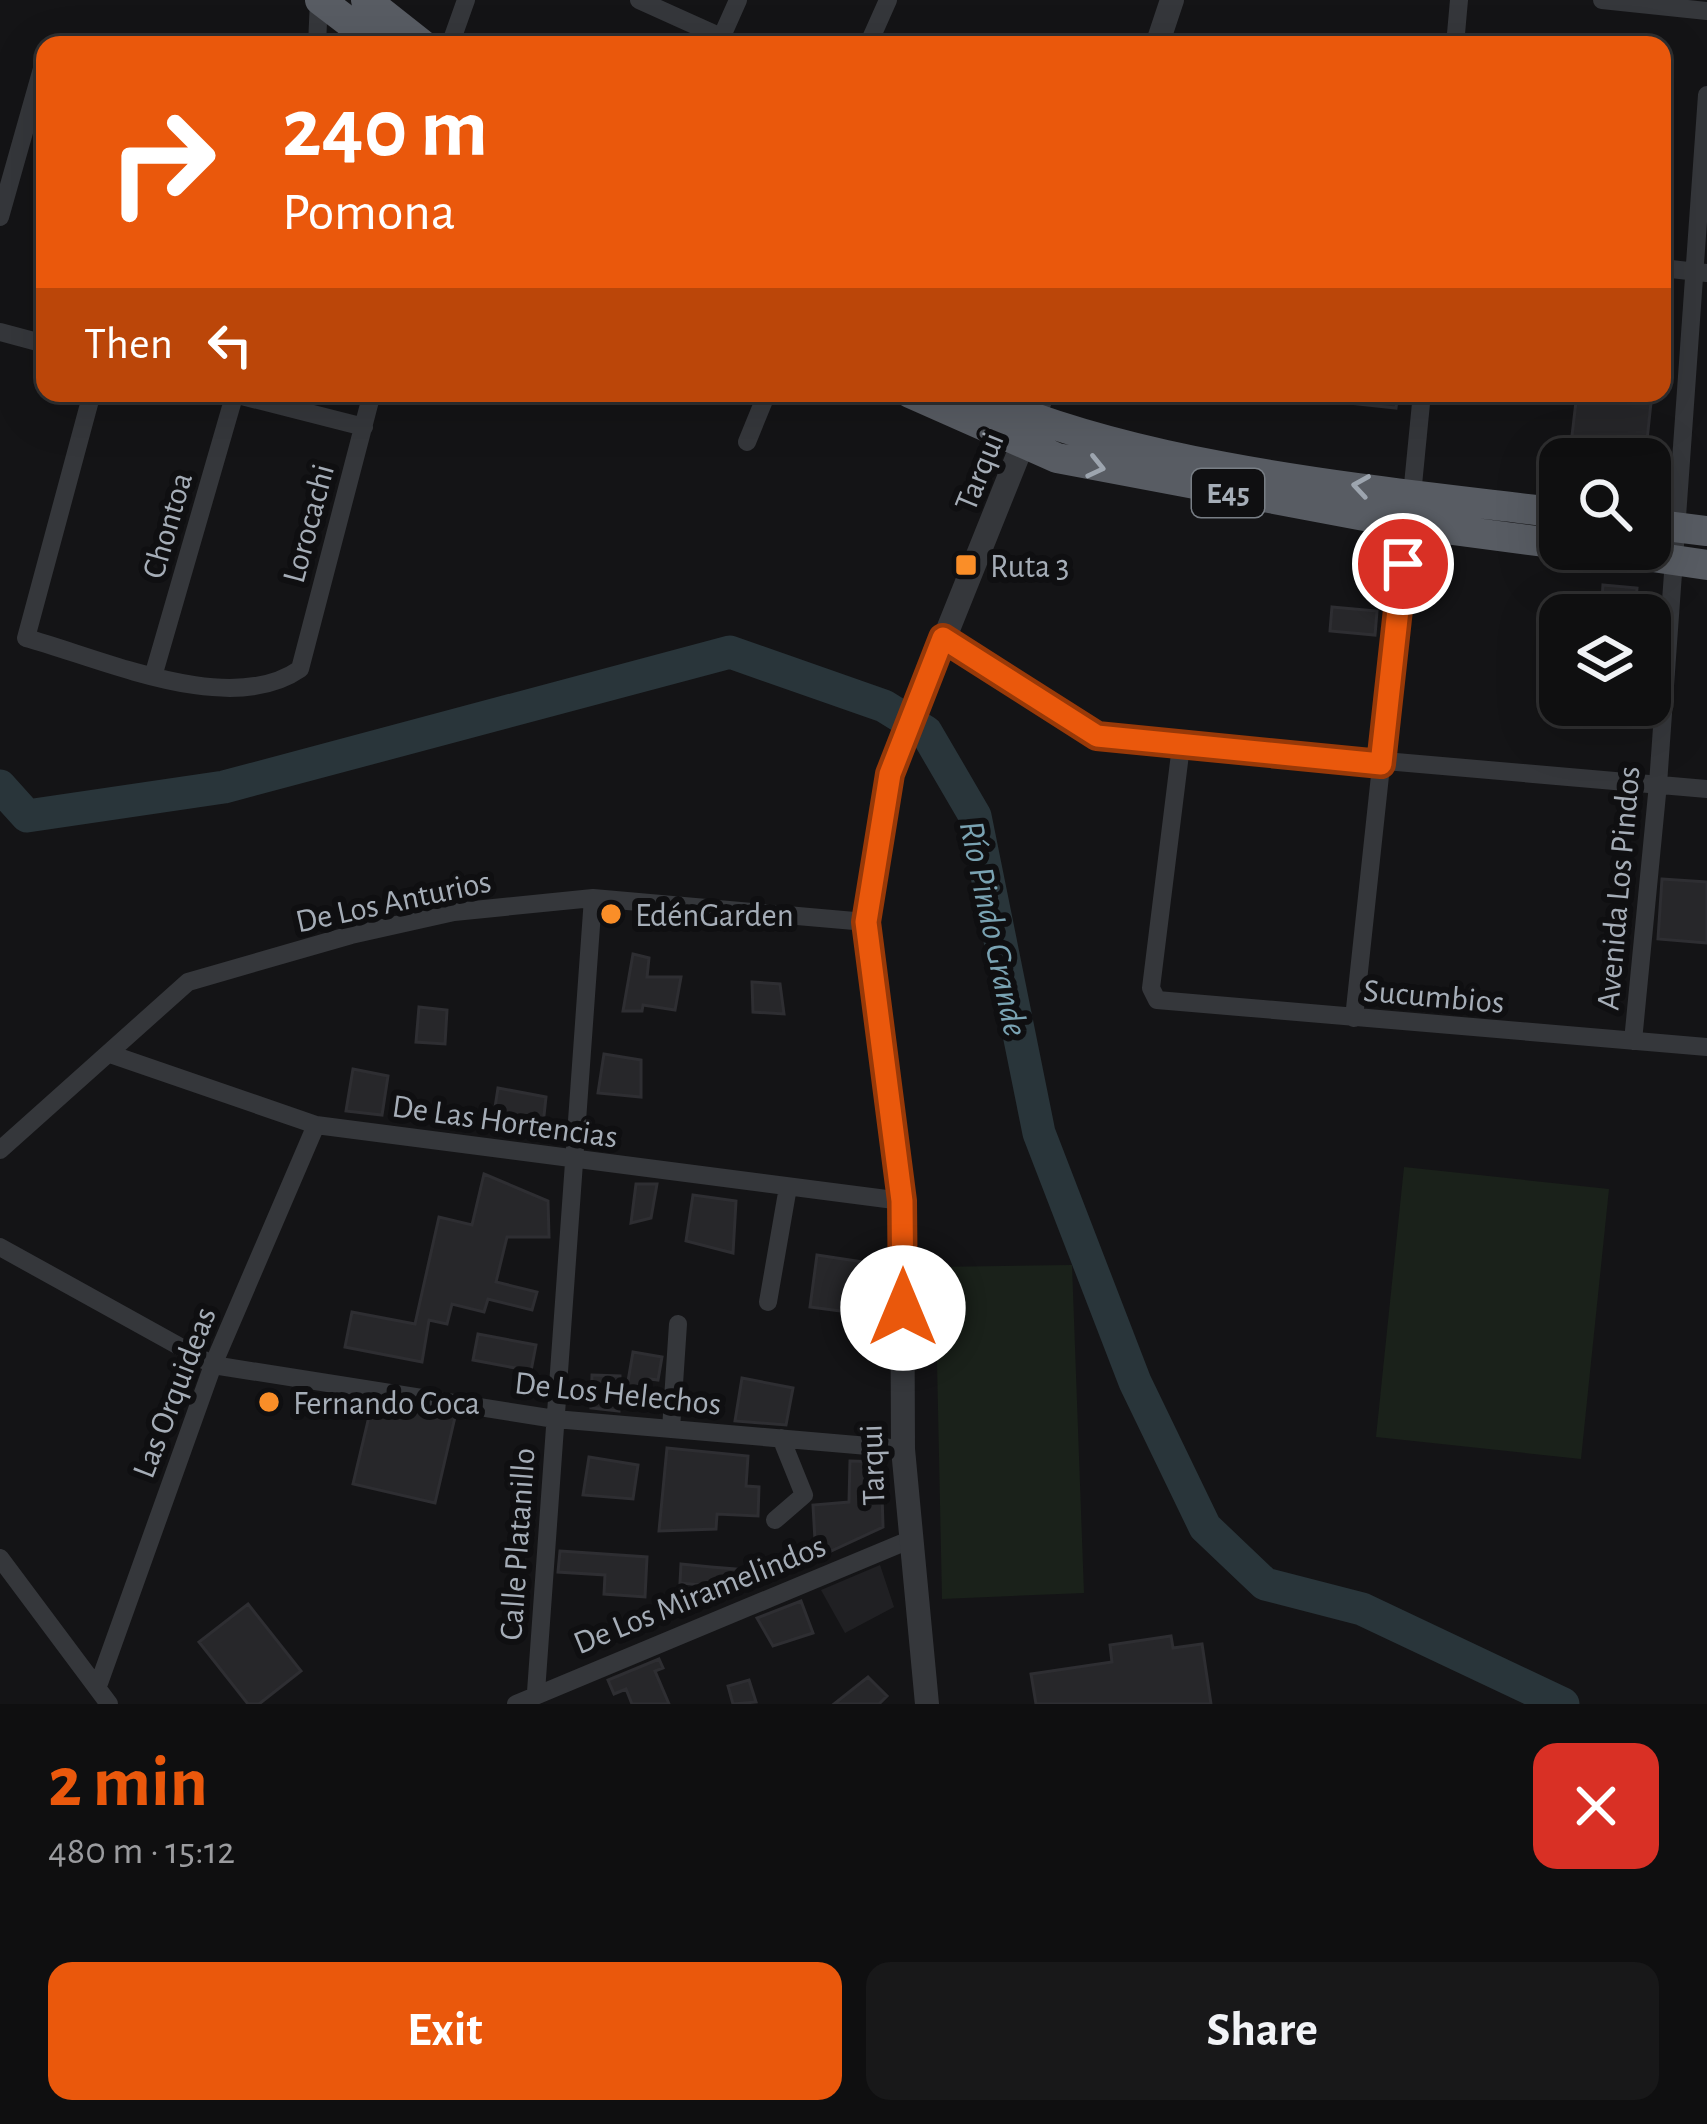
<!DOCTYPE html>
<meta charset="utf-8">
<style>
:root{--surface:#0f0f10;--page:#181819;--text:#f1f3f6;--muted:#9b9c9f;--line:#2f2f30;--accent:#ea580c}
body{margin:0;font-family:"Alegreya Sans",sans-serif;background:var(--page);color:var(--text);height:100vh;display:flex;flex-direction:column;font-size:45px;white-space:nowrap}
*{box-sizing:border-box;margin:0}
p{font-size:39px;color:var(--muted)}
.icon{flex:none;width:66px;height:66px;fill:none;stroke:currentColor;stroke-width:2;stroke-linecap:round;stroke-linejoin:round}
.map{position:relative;height:1704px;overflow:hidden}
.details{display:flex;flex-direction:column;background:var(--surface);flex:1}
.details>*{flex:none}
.banner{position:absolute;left:36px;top:36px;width:1635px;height:366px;border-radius:24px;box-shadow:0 12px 48px #0002,0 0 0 3px var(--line);background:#ea580c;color:#fff;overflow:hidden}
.buttons{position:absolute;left:1539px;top:438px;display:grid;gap:24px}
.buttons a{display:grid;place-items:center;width:132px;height:132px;border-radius:24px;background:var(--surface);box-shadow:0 12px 48px #0002,0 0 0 3px var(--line);font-size:60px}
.pin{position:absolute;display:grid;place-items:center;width:102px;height:102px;color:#fff;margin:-51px;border:6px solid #fff;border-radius:50%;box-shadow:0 3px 12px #0007}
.me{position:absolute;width:132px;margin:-66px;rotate:0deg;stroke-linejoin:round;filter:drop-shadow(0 0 9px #0008)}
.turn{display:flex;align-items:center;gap:42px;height:252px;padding:0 48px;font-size:54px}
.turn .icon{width:156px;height:156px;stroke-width:2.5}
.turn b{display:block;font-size:84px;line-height:102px}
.then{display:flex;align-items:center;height:114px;padding:0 48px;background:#0003;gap:24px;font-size:45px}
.round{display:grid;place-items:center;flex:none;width:126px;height:126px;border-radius:24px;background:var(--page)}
.headline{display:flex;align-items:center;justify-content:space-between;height:204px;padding:0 48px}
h1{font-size:72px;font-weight:700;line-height:90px;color:var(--accent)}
.button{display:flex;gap:24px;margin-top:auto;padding:24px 48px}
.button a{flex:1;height:138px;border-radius:24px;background:var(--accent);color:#fff;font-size:48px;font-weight:700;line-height:138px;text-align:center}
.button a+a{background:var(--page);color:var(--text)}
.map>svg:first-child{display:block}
.built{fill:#202023}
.green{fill:#1a211a}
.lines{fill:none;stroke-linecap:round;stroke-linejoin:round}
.river{stroke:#29353a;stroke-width:33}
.building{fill:#27272a;stroke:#2e2e32;stroke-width:3}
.minor{stroke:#35373b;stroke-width:18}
.tertiary{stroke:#35373b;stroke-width:24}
.trunk{stroke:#585c63;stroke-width:30}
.oneway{stroke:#9da5af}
.route-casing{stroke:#983908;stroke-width:30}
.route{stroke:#ea580c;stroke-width:21}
.poi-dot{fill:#fa8e28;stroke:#0f0f11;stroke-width:4.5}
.labels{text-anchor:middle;stroke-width:12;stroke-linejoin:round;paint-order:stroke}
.shield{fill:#0f0f11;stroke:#787e85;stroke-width:3}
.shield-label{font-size:30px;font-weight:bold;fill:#a5adb7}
.street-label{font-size:33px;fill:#a5adb7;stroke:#0f0f11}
.poi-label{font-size:33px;fill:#a5adb7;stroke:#0f0f11;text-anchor:start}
.water-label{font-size:36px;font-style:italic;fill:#7aa3b3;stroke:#0f0f11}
</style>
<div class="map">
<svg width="1707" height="1704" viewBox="0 0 1707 1704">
<rect width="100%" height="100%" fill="#141416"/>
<path class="built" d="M 880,1565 L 894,1607 L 845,1633 L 821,1590 Z"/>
<path class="green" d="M 1404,1167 L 1609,1189 L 1581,1459 L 1376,1437 Z
M 1072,1265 L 1084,1593 L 942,1599 L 935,1267 Z"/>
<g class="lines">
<path class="river" d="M 0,786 L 27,816 L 224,787 L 730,652 L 884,706 L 926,732 L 975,816 L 1039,1133 L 1135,1382 L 1205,1527 L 1265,1584 L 1362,1609 L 1563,1704"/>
</g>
<path class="building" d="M 1349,393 L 1398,393 L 1396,408 L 1348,403 Z
M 1577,393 L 1652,393 L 1645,459 L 1570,453 Z
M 1603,585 L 1637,588 L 1635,615 L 1601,615 Z
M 1332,607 L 1377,611 L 1375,635 L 1330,631 Z
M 1662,879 L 1707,882 L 1707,943 L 1658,939 Z
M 633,954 L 649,958 L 647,977 L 681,977 L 675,1010 L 643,1005 L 642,1011 L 623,1011 Z
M 752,982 L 780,984 L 784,1014 L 753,1012 Z
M 419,1007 L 447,1010 L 445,1044 L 416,1042 Z
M 604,1054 L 641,1060 L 641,1097 L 598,1093 Z
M 353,1069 L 388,1076 L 382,1115 L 346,1111 Z
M 498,1088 L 546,1097 L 542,1134 L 492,1127 Z
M 484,1174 L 548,1201 L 549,1237 L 507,1237 L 496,1282 L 537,1292 L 532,1310 L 488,1299 L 484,1312 L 452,1304 L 447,1324 L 429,1320 L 422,1362 L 345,1347 L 352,1312 L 415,1324 L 439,1217 L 472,1225 Z
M 636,1184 L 657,1184 L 651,1218 L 631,1223 Z
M 693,1195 L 736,1201 L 733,1253 L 686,1241 Z
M 817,1255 L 863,1262 L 856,1313 L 810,1307 Z
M 478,1334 L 536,1345 L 531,1371 L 473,1360 Z
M 633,1352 L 662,1357 L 658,1380 L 650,1379 L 649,1391 L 627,1387 Z
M 592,1375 L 620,1376 L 619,1411 L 591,1408 Z
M 742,1378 L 793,1388 L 786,1425 L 735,1421 Z
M 372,1404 L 455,1417 L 435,1503 L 353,1484 Z
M 667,1448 L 748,1456 L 746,1486 L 759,1487 L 758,1516 L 717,1514 L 716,1529 L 659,1531 Z
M 589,1457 L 638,1465 L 633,1499 L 583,1495 Z
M 850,1461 L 881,1462 L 883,1527 L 816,1558 L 813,1505 L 849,1502 Z
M 560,1551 L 647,1557 L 645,1597 L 604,1594 L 605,1575 L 558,1572 Z
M 681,1564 L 711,1567 L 774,1572 L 724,1594 L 721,1587 L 680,1583 Z
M 801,1601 L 813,1633 L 773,1646 L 757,1618 Z
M 248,1604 L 301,1671 L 259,1704 L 248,1704 L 199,1642 Z
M 1171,1636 L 1173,1648 L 1202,1644 L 1211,1704 L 1036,1704 L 1031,1674 L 1112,1662 L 1110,1645 Z
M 659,1659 L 663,1668 L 655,1671 L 669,1704 L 632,1704 L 626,1689 L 614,1694 L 608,1680 Z
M 868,1677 L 887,1696 L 879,1704 L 834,1704 Z
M 749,1680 L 756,1702 L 733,1704 L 728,1686 Z"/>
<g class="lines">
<path class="minor" d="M 639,0 L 721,37
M 1602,0 L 1707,11
M 317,45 L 319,0
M 450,45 L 466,0
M 718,45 L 738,0
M 868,45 L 888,0
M 1455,45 L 1459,0
M 0,217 L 45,58
M 1662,268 L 1707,273
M 0,332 L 45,344
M 92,393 L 26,638 C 103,659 230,718 300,669 L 372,393
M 230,393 L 364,427
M 747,442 L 767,393
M 1412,495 L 1422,393
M 943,638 L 1097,736 L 1707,789
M 154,673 L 235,393
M 1181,746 L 1151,988 L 1157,1000 L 1707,1047
M 1354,1018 L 1407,524
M 1633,1041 L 1658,784 L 1707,95
M 110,1054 L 316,1125 L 902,1201
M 0,1150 L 188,982 L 351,935 L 454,912 L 593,898 L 866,922
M 0,1247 L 213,1365 L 555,1419 L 903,1449
M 768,1302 L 788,1187
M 671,1429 L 678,1324
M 775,1520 L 804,1495 L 781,1438
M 0,1558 L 109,1704
M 98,1686 L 213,1365 L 316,1125
M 536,1692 L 593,898
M 516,1704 L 907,1541"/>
<path class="tertiary" d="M 1157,45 L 1172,0
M 927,1704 L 903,1449 L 902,1201 L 866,922 L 890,774 L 1043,393"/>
<path class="trunk" d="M 320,0 L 379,45
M 366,0 L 423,45
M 910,393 L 1057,458 L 1407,524 L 1560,544
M 972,393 C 1140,470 1375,490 1560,513
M 1650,524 L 1707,531
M 1598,549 L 1707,565"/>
</g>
<defs><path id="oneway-chevron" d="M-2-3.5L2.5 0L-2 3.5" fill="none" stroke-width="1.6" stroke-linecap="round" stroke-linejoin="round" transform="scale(3)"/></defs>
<g class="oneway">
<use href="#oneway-chevron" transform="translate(1096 467) rotate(13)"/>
<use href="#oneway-chevron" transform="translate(1361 486) rotate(-171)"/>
</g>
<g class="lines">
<defs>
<path id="route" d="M 903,1308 L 902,1201 L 866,922 L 890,774 L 943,638 L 1097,736 L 1381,764 L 1403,564"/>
</defs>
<use href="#route" class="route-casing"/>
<use href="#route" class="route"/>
</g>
<g class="poi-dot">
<rect x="954" y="553" width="24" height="24" rx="6"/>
<circle cx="611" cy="914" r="12"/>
<circle cx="269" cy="1402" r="12"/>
</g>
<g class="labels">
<rect class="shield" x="1192" y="469" width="72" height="48" rx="9"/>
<g class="shield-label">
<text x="1228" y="503">E45</text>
</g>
<g class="street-label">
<text transform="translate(978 471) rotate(-68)" y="12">Tarqui</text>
<text transform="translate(307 523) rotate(-75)" y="12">Lorocachi</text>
<text transform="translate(166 525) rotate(-74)" y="12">Chontoa</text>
<text transform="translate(1617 888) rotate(-85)" y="12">Avenida Los Pindos</text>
<text transform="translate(393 900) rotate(-12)" y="12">De Los Anturios</text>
<text transform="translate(1434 995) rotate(5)" y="12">Sucumbios</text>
<text transform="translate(505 1120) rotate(8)" y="12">De Las Hortencias</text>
<text transform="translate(173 1392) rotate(-69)" y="12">Las Orquideas</text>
<text transform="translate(618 1392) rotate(6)" y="12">De Los Helechos</text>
<text transform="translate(871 1465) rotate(-92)" y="12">Tarqui</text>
<text transform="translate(516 1544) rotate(-86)" y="12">Calle Platanillo</text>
<text transform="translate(699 1593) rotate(-22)" y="12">De Los Miramelindos</text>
</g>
<g class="poi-label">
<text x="990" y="577">Ruta 3</text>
<text x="635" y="926">EdénGarden</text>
<text x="293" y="1414">Fernando Coca</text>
</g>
<g class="water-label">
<text transform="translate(995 928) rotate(78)" y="13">Río Pindo Grande</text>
</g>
</g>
</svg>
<div class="buttons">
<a><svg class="icon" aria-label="search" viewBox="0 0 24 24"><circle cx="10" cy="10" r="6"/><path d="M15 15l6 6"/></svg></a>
<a><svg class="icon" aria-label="layers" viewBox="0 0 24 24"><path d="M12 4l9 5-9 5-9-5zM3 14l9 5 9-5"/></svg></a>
</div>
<div class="pin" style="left:1403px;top:564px;background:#d93025"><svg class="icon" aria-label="arrive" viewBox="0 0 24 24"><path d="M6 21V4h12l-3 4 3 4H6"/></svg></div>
<svg class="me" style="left:903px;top:1308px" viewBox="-20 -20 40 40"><circle r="19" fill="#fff"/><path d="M0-13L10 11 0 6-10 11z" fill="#ea580c"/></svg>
<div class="banner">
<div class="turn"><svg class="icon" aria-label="right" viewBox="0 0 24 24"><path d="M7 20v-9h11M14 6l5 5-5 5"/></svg><div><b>240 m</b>Pomona</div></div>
<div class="then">Then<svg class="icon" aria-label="left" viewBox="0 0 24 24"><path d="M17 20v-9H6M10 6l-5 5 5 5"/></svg></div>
</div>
</div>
<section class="details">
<div class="headline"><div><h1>2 min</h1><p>480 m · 15:12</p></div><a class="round" style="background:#d93025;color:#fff"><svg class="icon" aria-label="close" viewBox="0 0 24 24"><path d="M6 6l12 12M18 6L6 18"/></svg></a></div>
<div class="button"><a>Exit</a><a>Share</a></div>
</section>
